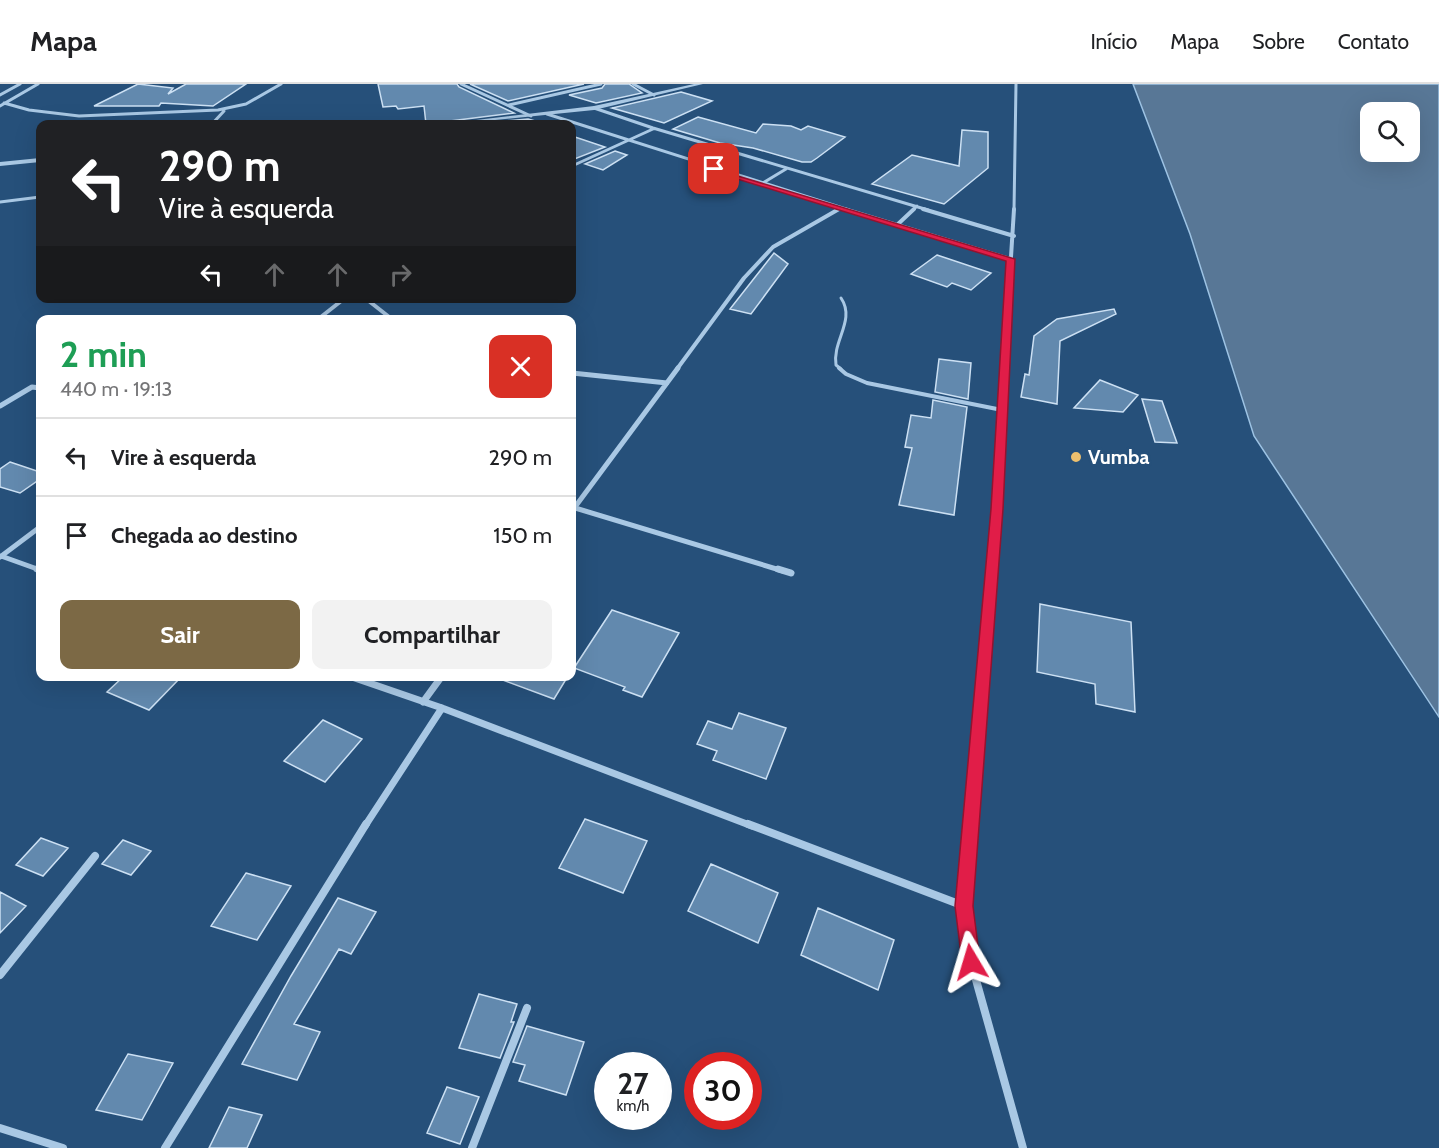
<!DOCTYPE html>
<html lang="pt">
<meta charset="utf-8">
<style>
:root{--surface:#fff;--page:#f2f2f2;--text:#202124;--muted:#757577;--line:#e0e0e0;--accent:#7c6945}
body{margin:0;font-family:Cabin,sans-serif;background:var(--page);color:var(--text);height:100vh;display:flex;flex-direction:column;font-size:22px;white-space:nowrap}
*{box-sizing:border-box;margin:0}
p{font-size:20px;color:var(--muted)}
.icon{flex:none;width:33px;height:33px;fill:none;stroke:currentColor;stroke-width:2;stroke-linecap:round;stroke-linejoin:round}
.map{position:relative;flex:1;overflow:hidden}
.drawer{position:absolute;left:36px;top:231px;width:540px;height:366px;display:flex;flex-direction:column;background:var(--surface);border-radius:12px;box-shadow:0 6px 24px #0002}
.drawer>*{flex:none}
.hud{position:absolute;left:36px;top:36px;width:540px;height:183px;border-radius:12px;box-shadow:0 6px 24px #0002;background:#202124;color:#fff;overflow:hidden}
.fabs{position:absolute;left:1360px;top:18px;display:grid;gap:12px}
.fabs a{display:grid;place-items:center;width:60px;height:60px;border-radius:12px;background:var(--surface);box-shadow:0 6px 24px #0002;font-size:30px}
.speed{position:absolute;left:594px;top:968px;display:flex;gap:12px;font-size:30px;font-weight:700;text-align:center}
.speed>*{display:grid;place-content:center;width:78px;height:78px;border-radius:50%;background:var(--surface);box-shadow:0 6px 24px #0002;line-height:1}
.speed small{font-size:15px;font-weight:400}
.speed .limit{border:9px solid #d22;background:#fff;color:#111}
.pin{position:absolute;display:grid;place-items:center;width:51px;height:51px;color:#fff;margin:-26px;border-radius:12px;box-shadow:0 3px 9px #0006}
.me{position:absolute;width:66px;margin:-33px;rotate:353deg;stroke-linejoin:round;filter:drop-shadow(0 0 4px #0008)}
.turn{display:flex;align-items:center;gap:21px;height:126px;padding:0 24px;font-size:27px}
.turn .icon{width:78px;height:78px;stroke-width:2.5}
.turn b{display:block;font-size:42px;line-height:51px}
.lanes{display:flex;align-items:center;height:57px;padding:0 24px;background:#0003;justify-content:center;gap:30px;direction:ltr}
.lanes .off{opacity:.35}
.round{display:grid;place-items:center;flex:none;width:63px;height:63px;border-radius:12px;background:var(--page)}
.head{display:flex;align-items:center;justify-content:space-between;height:102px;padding:0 24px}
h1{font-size:36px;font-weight:800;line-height:45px;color:#1e9e55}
.action{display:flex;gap:12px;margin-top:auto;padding:12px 24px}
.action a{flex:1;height:69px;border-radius:12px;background:var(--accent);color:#fff;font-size:24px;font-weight:800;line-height:69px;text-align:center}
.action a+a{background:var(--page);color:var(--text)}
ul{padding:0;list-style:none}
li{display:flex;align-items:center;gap:18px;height:78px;padding:0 24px;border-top:2px solid var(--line)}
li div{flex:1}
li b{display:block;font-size:22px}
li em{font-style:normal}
header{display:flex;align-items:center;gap:36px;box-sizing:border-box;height:84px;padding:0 30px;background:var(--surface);border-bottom:2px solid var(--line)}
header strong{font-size:28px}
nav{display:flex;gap:33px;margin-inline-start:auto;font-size:21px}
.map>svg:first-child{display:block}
.water{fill:#587796;stroke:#9dc3e4;stroke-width:1.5;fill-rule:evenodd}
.building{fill:#6289ae;stroke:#cce0f3;stroke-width:1.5}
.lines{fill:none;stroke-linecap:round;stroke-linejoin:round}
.service-far1{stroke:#a9c8e4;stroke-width:3}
.service{stroke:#a9c8e4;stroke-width:4}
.minor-far4{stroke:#a9c8e4;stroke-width:3}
.minor-far3{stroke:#a9c8e4;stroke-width:4}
.minor-far2{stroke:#a9c8e4;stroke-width:5}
.minor-far1{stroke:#a9c8e4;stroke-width:7}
.minor{stroke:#a9c8e4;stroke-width:8}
.tertiary{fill:#a9c8e4;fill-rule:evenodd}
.route{fill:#e11d48;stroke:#92132f;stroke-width:1.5}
.poi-dot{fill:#edc06e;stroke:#26507a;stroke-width:2}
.labels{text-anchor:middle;stroke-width:5;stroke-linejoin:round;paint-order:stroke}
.poi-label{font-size:20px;font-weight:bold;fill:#fff;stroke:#26507a;text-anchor:start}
</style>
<header>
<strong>Mapa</strong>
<nav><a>Início</a><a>Mapa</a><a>Sobre</a><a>Contato</a></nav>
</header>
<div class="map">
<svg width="1439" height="1064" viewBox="0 0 1439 1064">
<rect width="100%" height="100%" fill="#26507a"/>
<path class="water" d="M 1133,0 L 1439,0 L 1439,633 L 1254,352 L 1190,150 ZM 1371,28 L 1410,28 L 1410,68 L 1371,68 Z"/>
<path class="building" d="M 138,0 L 173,4 L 168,10 L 186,0 L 246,0 L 213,22 L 161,19 L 159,22 L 94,22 Z
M 378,0 L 457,0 L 459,3 L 514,29 L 442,38 L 440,40 L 426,40 L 424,22 L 398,25 L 396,22 L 383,23 Z
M 470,0 L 584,0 L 508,17 Z
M 605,0 L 629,0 L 642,9 L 596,19 L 569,11 L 602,4 Z
M 681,8 L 712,17 L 664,39 L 612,24 Z
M 698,33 L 756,49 L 763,40 L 791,42 L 801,46 L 808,42 L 845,53 L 817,74 L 811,78 L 802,78 L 753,64 L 720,59 L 673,45 Z
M 528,35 L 539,38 L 538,40 L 472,40 Z
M 962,46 L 988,48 L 988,84 L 944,120 L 872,100 L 912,71 L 959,82 Z
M 572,52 L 605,63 L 572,76 Z
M 615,67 L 627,71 L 603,86 L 585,80 Z
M 774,169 L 788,180 L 751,230 L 730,225 Z
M 937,171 L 991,189 L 971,206 L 952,199 L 947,203 L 911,190 Z
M 1114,225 L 1116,230 L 1060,257 L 1057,320 L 1021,313 L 1025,290 L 1029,291 L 1034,252 L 1057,235 Z
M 939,275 L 971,279 L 968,315 L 935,308 Z
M 1100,296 L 1138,311 L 1123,328 L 1074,324 Z
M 1142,315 L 1162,317 L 1177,359 L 1155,358 Z
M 933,316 L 967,323 L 954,431 L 899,421 L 912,364 L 905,363 L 911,331 L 931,334 Z
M 10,378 L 40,388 L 40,395 L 20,409 L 0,403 L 0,385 Z
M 1040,520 L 1131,538 L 1135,628 L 1096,620 L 1095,600 L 1037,588 Z
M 612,526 L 679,549 L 642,613 L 623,606 L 625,603 L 574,584 Z
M 124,592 L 182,592 L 149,626 L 107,608 Z
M 500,592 L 568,592 L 554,615 L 500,595 Z
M 739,629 L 786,644 L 766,695 L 713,676 L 717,667 L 697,660 L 708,637 L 732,645 Z
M 323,636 L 362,655 L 325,698 L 284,677 Z
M 585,735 L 647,757 L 623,809 L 559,784 Z
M 41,754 L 68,764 L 43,792 L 16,781 Z
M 123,756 L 151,767 L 131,791 L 102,780 Z
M 711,780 L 778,809 L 758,859 L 688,827 Z
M 246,789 L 291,802 L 257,856 L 211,842 Z
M 0,808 L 26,822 L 0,849 Z
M 338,814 L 376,828 L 351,870 L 339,865 L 294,940 L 320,948 L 297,996 L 242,980 L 291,892 Z
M 818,824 L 894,856 L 878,906 L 801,871 Z
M 479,910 L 517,920 L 511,938 L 514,938 L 500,974 L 459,964 Z
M 527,942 L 584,958 L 566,1011 L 519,997 L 525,981 L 513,978 Z
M 128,970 L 173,979 L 142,1036 L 96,1026 Z
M 447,1003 L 479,1013 L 460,1060 L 427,1049 Z
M 229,1023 L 262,1031 L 247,1064 L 209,1064 Z"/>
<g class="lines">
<path class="service-far1" d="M 841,285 L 836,281 C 832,257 856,236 841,214"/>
<path class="service" d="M 839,284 L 846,290 L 867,299 L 1002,326"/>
<path class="minor-far4" d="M 461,0 L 531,32
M 633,0 L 654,11
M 0,11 L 20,0
M 4,19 L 29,26 L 79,32 L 218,26 L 246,20 L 281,0
M 509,21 L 601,0
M 0,22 L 38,0
M 594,24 L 653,44 L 928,126
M 547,30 L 849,126
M 212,40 L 224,27
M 572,82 L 653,45
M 761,100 L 786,85
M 0,118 L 40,113
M 836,126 L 840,124
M 913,126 L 917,122
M 1014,126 L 1016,0"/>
<path class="minor-far3" d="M 844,125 L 1010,175
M 923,125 L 1014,152
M 897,141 L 914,125
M 365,214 L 393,236
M 317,236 L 345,214
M 677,285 L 744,194 L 773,163 L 839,125
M 1004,285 L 1014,125"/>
<path class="minor-far2" d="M 572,289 L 667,299
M 0,322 L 32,303 L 40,304
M 572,423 L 783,487
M 572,427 L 678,284
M 1,472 L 40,486
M 0,473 L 40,443
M 992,487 L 1004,284"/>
<path class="minor-far1" d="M 37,485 L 40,486
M 778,485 L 791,489
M 349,592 L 442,624 L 752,742
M 423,618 L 442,592
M 365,742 L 442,624
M 971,742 L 992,485"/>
<path class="minor" d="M 748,740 L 964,822
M 971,740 L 964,822 L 971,878 L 1023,1064
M 0,891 L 95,772
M 0,1044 L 63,1064
M 165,1064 L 366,740
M 472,1064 L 527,924"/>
<path class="tertiary" d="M 694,0 L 703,0 L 594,26 L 455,40 L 442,40 L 594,22 Z
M 40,74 L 40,78 L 0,82 L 0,78 Z"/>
</g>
<path class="route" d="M 711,84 L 1015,175 L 1003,425 L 973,822 L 980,878 L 977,885 L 971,887 L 964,885 L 962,878 L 955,822 L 991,425 L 1006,177 L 711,87 Z"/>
<circle class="poi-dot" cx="1076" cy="373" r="6"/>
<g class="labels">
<g class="poi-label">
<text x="1088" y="380">Vumba</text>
</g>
</g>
</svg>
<div class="fabs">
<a><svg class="icon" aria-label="search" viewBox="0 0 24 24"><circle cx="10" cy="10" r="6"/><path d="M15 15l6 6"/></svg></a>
</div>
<div class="speed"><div>27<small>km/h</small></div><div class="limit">30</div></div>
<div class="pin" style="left:714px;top:85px;background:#d93025"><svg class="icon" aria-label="arrive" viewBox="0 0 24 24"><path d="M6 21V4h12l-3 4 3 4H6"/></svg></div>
<svg class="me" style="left:971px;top:878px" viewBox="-20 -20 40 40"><path d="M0-17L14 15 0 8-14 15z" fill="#e11d48" stroke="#fff" stroke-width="4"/></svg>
<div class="hud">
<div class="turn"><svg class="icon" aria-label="left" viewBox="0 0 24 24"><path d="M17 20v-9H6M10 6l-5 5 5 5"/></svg><div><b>290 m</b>Vire à esquerda</div></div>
<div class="lanes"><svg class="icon" aria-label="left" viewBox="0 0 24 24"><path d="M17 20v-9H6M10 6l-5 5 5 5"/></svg><svg class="icon off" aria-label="ahead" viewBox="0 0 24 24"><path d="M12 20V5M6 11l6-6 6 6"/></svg><svg class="icon off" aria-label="ahead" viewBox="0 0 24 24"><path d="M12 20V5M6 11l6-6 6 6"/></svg><svg class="icon off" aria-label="right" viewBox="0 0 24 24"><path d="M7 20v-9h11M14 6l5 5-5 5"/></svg></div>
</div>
<section class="drawer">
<div class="head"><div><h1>2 min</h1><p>440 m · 19:13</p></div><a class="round" style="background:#d93025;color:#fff"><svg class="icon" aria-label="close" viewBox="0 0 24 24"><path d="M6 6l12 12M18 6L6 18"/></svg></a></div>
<ul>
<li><svg class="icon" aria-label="left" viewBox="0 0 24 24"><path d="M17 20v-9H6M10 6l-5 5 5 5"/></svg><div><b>Vire à esquerda</b></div><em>290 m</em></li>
<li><svg class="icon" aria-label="arrive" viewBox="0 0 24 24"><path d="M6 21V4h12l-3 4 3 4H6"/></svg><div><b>Chegada ao destino</b></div><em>150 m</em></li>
</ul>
<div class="action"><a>Sair</a><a>Compartilhar</a></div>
</section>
</div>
